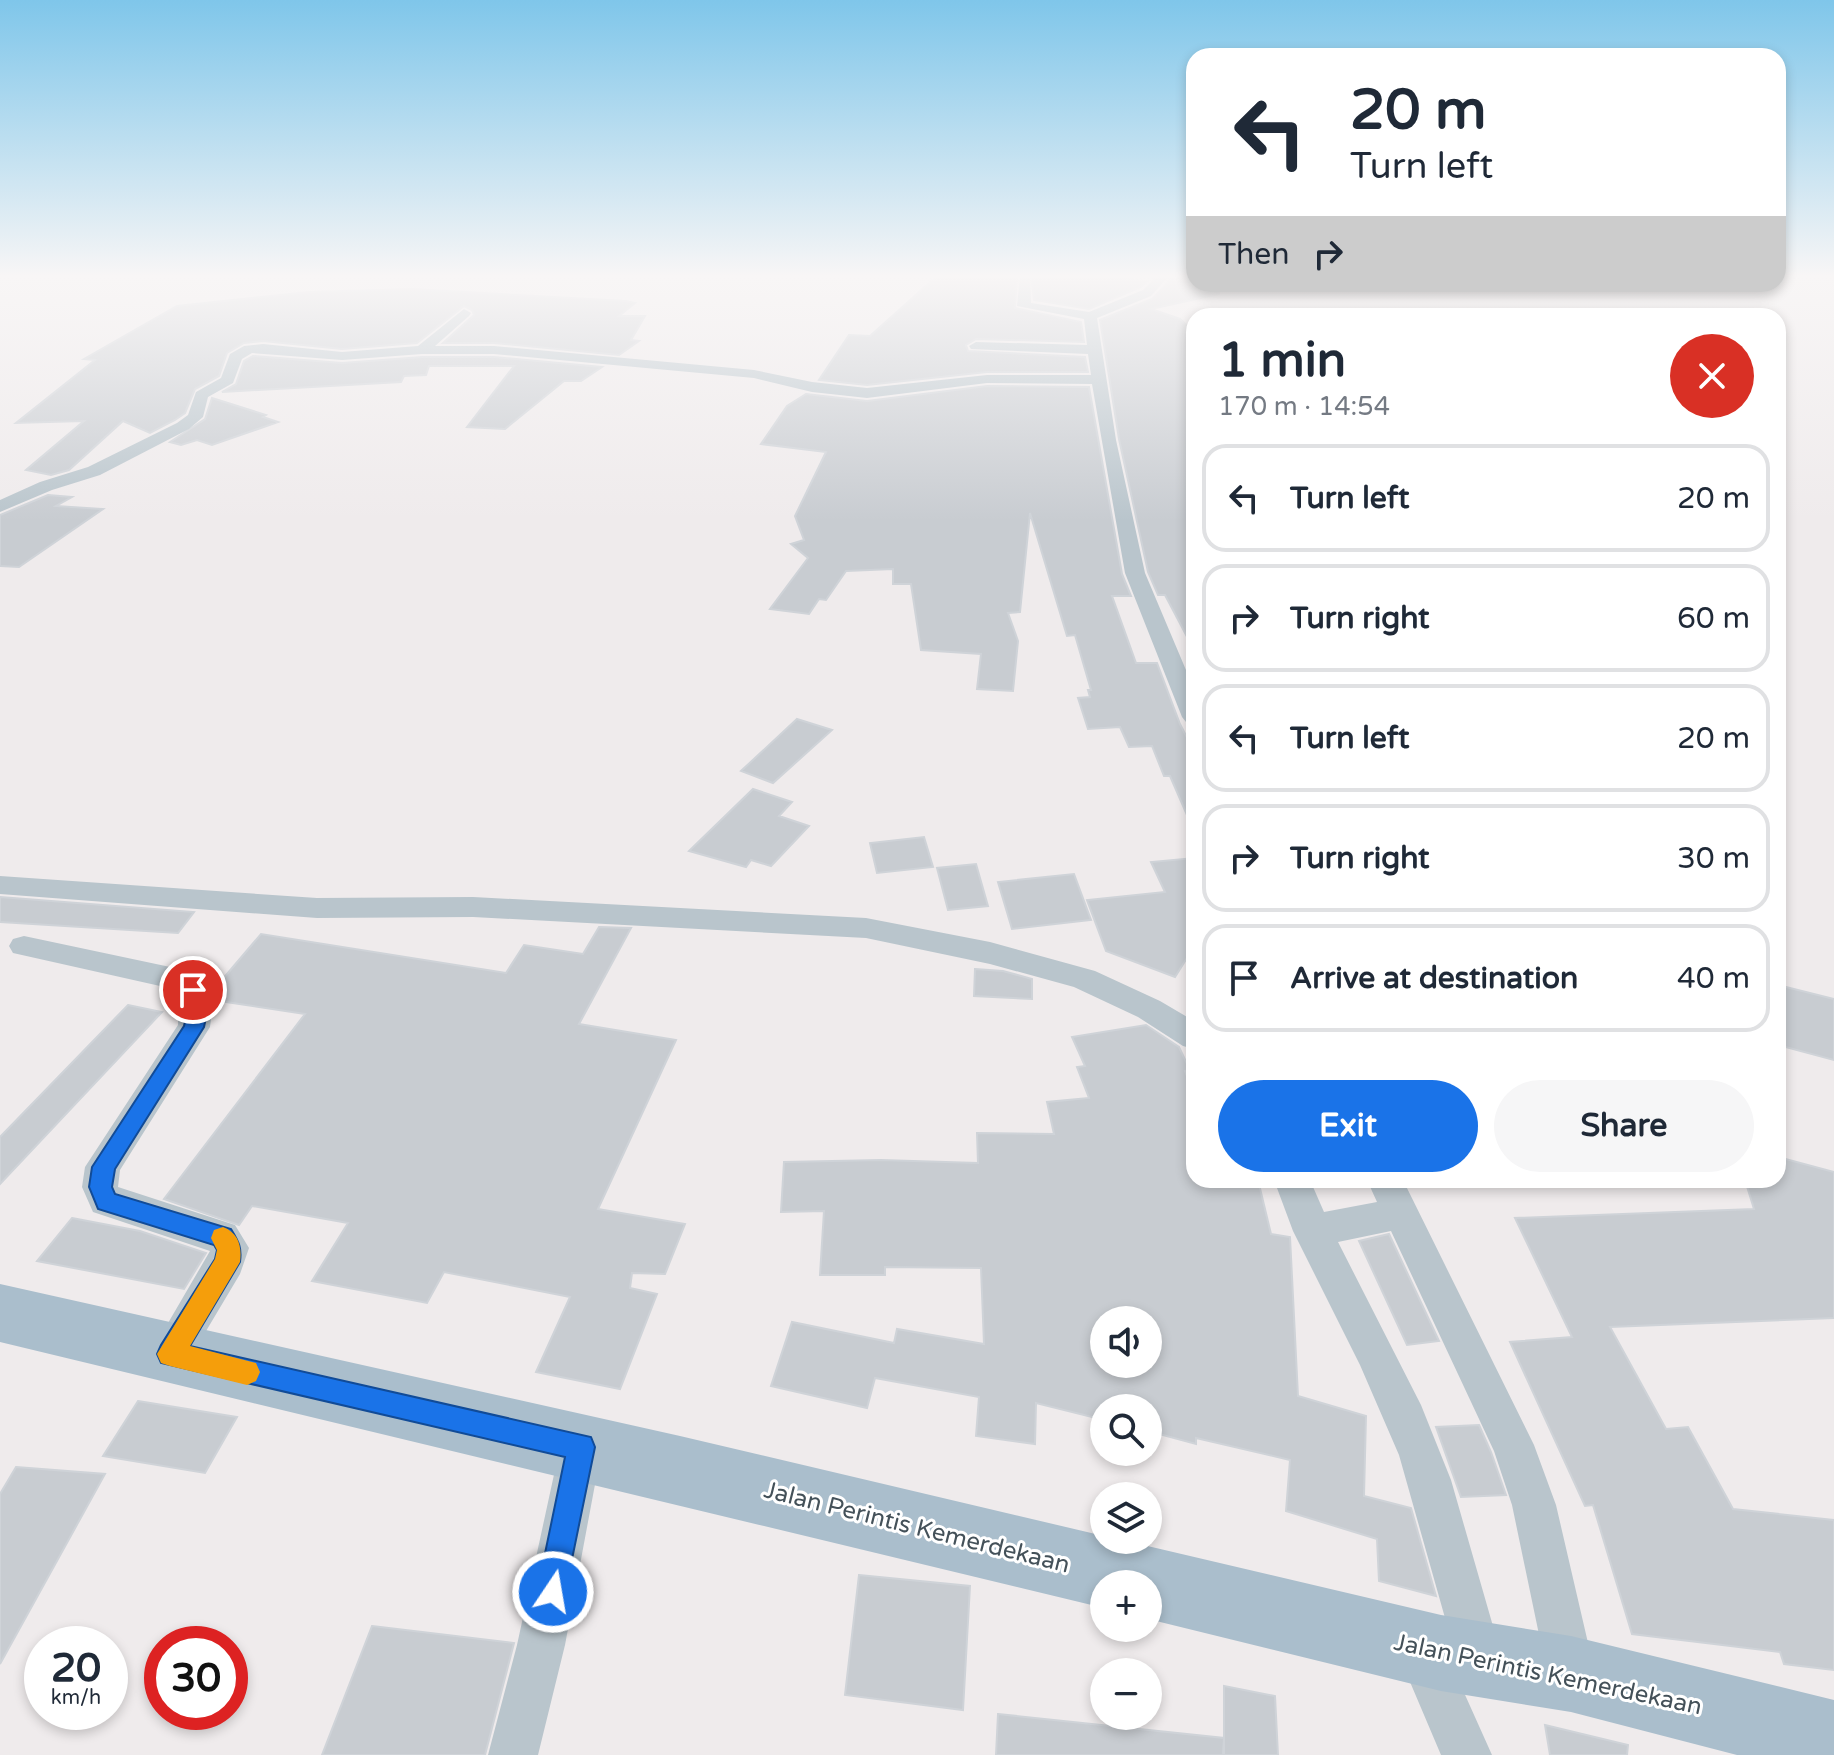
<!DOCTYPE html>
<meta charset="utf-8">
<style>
:root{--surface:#fff;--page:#f6f6f7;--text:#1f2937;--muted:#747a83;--line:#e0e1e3;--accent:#1a73e8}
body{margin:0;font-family:"Varela Round",sans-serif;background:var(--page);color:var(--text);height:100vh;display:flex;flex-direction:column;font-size:30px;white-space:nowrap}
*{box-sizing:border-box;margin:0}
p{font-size:26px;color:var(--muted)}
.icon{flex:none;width:44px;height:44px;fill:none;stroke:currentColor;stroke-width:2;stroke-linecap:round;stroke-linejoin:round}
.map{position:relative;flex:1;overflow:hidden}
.details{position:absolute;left:1186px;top:308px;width:600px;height:880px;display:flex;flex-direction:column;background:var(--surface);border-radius:24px;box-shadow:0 4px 12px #0003}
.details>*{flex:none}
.hud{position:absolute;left:1186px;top:48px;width:600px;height:244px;border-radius:24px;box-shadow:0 4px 12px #0003;background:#fff;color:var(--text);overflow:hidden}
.buttons{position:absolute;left:1090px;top:1306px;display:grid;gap:16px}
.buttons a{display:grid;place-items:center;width:72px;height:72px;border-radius:50%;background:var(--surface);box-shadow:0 4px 12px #0003;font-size:40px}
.speed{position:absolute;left:24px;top:1626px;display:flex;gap:16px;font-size:40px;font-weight:700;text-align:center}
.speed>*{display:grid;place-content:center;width:104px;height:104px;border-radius:50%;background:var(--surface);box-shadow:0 4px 12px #0003;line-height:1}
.speed small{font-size:20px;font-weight:400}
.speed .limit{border:12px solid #d22;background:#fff;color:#111}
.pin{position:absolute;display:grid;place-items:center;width:68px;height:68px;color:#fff;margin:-34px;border:4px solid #fff;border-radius:50%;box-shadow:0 2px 8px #0007}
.me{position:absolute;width:88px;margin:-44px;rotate:12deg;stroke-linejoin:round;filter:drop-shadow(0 0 6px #0008)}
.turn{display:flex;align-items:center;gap:28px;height:168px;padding:0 32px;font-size:36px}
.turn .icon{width:104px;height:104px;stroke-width:2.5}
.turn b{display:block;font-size:56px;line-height:68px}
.then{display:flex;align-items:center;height:76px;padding:0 32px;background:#0003;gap:16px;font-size:30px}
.round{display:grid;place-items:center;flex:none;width:84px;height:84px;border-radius:42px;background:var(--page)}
.headline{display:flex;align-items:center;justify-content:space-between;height:136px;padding:0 32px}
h1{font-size:48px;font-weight:700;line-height:60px}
.cta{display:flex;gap:16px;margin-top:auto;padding:16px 32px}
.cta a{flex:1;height:92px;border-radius:48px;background:var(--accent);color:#fff;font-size:32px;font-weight:700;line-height:92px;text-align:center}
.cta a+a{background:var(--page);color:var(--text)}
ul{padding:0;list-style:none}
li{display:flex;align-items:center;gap:24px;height:108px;margin:0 16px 12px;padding:0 16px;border:4px solid var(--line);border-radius:24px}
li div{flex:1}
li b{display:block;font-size:30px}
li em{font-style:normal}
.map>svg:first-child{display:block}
.building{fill:#c8ccd1;stroke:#cfd3d8;stroke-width:2;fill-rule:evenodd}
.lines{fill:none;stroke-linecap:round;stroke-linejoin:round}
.street{fill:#b9c5cc;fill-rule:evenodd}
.primary{fill:#aabecc;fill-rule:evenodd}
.route{fill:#1a73e8;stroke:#114b97;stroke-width:2}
.slow{fill:#f59e0b}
.labels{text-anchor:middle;stroke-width:6;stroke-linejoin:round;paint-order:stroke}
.near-street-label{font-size:24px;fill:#445159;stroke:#fff}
</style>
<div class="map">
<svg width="1834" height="1755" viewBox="0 0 1834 1755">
<rect width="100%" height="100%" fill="#efebec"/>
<path class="building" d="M 937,276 L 1017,276 L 1015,308 L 1081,322 L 1084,342 L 976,339 L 966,345 L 968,351 L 1085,357 L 1088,372 L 987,372 L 867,385 L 819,380 L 849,335 L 870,336 Z
M 1031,276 L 1090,276 L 1148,281 L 1141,287 L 1089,309 L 1034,300 Z
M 1174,276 L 1194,277 L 1194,286 L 1219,289 L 1219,294 L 1151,309 L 1180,319 L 1194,332 L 1194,650 L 1165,595 L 1158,595 L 1148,572 L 1119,439 L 1100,320 L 1152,299 Z
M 412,289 L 626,301 L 635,303 L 619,316 L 645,316 L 631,340 L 639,341 L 619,355 L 494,343 L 443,343 L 474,315 L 472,310 L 464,306 L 417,343 L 342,349 L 263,341 L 244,343 L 227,353 L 219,376 L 195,389 L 185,413 L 175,420 L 150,433 L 123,421 L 69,470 L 51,475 L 26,470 L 84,421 L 16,423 L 95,360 L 84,359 L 177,306 L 309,292 Z
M 253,356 L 342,363 L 422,357 L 494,357 L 602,367 L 581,381 L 564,381 L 505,429 L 467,427 L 514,366 L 429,366 L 426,375 L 404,376 L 401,382 L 222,392 L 236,384 L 244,361 Z
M 987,386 L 1089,387 L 1122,574 L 1131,596 L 1112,596 L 1136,663 L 1157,663 L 1180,724 L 1194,751 L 1194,831 L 1170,776 L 1164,776 L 1152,746 L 1129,747 L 1120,727 L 1088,729 L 1078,698 L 1090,697 L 1088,690 L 1091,690 L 1075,635 L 1067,636 L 1030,513 L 1020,612 L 1008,613 L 1018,641 L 1013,691 L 977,689 L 981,654 L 921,650 L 911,584 L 893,584 L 893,569 L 846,571 L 826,600 L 819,599 L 809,614 L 770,609 L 808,558 L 791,544 L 804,540 L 795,516 L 826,452 L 761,444 L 787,406 L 806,394 L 867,401 Z
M 212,398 L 266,415 L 263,417 L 278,422 L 212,445 L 197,440 L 181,445 L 170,442 L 205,419 Z
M 48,495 L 72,497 L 56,506 L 103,509 L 19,567 L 0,566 L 0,515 Z
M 797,719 L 832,730 L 773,783 L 741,771 Z
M 753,789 L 792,802 L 779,816 L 809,826 L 771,866 L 751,860 L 746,867 L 689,851 Z
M 924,837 L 933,867 L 877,873 L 870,843 Z
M 1194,858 L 1194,954 L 1192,950 L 1175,977 L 1106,951 L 1087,900 L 1165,892 L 1151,862 Z
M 976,864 L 988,906 L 948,910 L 937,868 Z
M 1074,874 L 1091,920 L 1012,929 L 998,882 Z
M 0,897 L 194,912 L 178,933 L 0,922 Z
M 599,927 L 631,928 L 579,1024 L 676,1040 L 598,1209 L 685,1224 L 665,1274 L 632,1273 L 630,1288 L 657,1294 L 620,1389 L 536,1372 L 570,1297 L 444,1272 L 427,1303 L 312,1281 L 348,1223 L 252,1206 L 239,1225 L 164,1199 L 305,1014 L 213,1000 L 210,994 L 261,934 L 506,973 L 524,945 L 583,954 Z
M 975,969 L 1003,971 L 1032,979 L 1032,999 L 974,996 Z
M 1778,985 L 1834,999 L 1834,1060 L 1778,1045 Z
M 128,1005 L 162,1012 L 0,1184 L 0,1137 Z
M 1146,1025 L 1179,1047 L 1190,1070 L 1185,1071 L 1194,1095 L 1194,1180 L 1258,1180 L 1271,1234 L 1290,1237 L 1298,1396 L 1366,1416 L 1364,1496 L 1411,1508 L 1436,1596 L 1379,1581 L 1377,1539 L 1286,1511 L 1290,1460 L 1196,1438 L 1196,1444 L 1148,1431 L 1148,1408 L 1104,1408 L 1104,1420 L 1036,1403 L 1035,1444 L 976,1436 L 979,1397 L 875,1378 L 867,1408 L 771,1386 L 792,1322 L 894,1343 L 897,1329 L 984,1344 L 981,1268 L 885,1267 L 885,1275 L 820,1275 L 824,1211 L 781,1212 L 784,1162 L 881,1160 L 978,1163 L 977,1133 L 1054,1134 L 1047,1102 L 1089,1098 L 1077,1067 L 1085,1066 L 1072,1037 ZM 1104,1320 L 1148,1320 L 1148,1364 L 1104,1364 Z
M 1778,1157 L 1834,1172 L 1834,1318 L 1610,1327 L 1666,1429 L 1688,1427 L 1733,1509 L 1834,1520 L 1834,1670 L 1784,1664 L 1780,1652 L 1632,1634 L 1593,1505 L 1585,1506 L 1510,1342 L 1572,1337 L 1515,1218 L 1754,1209 L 1745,1180 L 1778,1180 Z
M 72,1218 L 140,1231 L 206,1253 L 184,1289 L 37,1261 Z
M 1389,1234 L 1439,1341 L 1407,1345 L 1359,1241 Z
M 138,1401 L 237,1417 L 205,1473 L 103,1456 Z
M 1479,1425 L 1491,1452 L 1506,1495 L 1461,1497 L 1436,1427 Z
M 16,1467 L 105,1474 L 0,1664 L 0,1494 Z
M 859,1575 L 970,1586 L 963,1710 L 845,1695 Z
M 372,1626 L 514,1643 L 485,1755 L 322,1755 Z
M 1224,1686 L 1275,1696 L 1278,1755 L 1224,1755 Z
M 998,1714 L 1224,1738 L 1223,1755 L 996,1755 Z
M 1545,1725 L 1628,1745 L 1627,1755 L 1550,1755 Z"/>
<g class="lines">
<path class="street" d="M 1020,276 L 1030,278 L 1031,303 L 1089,312 L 1143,290 L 1157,276 L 1169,276 L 1151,296 L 1097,318 L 1116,440 L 1145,573 L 1194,689 L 1194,724 L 1186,722 L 1182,717 L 1125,573 L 1092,384 L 987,383 L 867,398 L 812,392 L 754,378 L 494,354 L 422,354 L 342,360 L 252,353 L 242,359 L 233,383 L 208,397 L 203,417 L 189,429 L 100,475 L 52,490 L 0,512 L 0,500 L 40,482 L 88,467 L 177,423 L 188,415 L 196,392 L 221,378 L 230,354 L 244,346 L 263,344 L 342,352 L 418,346 L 464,309 L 471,313 L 469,316 L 435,346 L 494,346 L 754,370 L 812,382 L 867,388 L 987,375 L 1091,375 L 1088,354 L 971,349 L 969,346 L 976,342 L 1087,345 L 1084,319 L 1017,306 Z
M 0,876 L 317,898 L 473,897 L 866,918 L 990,942 L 1095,971 L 1160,1001 L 1194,1021 L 1194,1049 L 1183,1046 L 1138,1017 L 1074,987 L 990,964 L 866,938 L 473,917 L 317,918 L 0,894 Z
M 24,936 L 189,971 C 208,986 214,1003 210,1027 L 120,1170 L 118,1187 L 235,1225 L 249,1248 L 240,1274 L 184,1368 L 170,1373 L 156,1368 L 150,1354 L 210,1251 L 93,1212 L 82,1187 L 85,1167 L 178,1025 L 179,1000 L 169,988 L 13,953 L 9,946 L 13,939 Z
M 1274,1180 L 1310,1180 L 1324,1212 L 1377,1202 L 1367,1180 L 1403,1180 L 1534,1445 L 1556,1505 L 1595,1673 L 1588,1690 L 1571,1697 L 1554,1690 L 1547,1673 L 1512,1505 L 1494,1451 L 1391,1231 L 1338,1242 L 1421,1405 L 1451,1480 L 1501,1654 L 1494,1671 L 1477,1678 L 1460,1671 L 1399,1455 L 1360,1365 L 1293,1231 Z
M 581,1426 L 596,1432 L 602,1447 L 565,1645 L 538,1755 L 488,1755 L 517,1645 L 560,1447 L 566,1432 Z
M 1423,1632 L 1440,1639 L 1492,1755 L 1441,1755 L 1399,1656 L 1406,1639 Z"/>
<path class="primary" d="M 0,1284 L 680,1436 L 1104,1536 L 1104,1540 L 1122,1540 L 1441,1615 L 1571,1636 L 1834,1700 L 1834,1755 L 1737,1755 L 1571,1712 L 1441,1691 L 1148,1619 L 1148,1584 L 1104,1584 L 1104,1608 L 0,1342 Z"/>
</g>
<linearGradient id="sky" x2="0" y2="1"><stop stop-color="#7fc6ea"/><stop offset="0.53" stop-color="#f8f6f6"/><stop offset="1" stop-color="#f8f6f6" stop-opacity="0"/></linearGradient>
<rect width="1834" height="521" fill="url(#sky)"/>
<path class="route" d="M 193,983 L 200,985 L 208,1008 L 204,1027 L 115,1169 L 112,1187 L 115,1194 L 231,1229 C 239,1242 242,1248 240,1262 L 190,1346 L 591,1437 L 595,1447 L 563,1603 L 553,1608 L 542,1603 L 537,1592 L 565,1457 L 161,1363 L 157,1354 L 161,1345 L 215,1259 L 217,1250 L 214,1245 L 98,1209 L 89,1187 L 92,1167 L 184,1026 L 188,1008 L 183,990 L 186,985 Z"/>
<path class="slow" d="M 223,1227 C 239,1233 242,1247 240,1262 L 190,1346 L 256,1363 L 260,1372 L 256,1381 L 247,1385 L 170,1366 L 161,1363 L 157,1354 L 215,1259 L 217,1250 L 211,1238 L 214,1230 Z"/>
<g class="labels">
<g class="near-street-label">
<text transform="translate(917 1527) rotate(14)" y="8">Jalan Perintis Kemerdekaan</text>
<text transform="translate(1548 1674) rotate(12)" y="8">Jalan Perintis Kemerdekaan</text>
</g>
</g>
</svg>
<div class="buttons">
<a><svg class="icon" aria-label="sound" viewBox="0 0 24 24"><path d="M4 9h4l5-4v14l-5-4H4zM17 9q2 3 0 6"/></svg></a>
<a><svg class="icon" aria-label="search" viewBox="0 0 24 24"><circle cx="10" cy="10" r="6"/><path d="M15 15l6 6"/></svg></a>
<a><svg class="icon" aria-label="layers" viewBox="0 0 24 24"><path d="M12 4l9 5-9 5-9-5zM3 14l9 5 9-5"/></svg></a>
<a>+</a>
<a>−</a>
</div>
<div class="speed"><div>20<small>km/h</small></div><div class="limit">30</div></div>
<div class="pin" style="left:193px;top:990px;background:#d93025"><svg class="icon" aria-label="arrive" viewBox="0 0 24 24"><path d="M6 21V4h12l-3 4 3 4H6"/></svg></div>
<svg class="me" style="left:553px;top:1592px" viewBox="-20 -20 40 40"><circle r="17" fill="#1a73e8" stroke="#fff" stroke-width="3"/><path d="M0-11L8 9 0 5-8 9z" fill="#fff"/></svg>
<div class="hud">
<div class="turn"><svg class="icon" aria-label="left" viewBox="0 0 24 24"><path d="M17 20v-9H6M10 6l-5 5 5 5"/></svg><div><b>20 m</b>Turn left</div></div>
<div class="then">Then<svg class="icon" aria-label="right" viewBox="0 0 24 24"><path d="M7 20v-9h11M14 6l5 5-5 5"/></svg></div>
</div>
<section class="details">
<div class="headline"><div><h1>1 min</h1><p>170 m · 14:54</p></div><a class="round" style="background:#d93025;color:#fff"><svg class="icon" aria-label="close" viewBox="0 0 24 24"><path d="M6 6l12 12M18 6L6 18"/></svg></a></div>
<ul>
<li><svg class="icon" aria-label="left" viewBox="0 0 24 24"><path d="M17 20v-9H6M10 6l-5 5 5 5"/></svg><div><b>Turn left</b></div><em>20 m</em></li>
<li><svg class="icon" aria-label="right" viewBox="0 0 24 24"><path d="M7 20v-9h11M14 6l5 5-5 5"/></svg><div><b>Turn right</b></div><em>60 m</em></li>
<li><svg class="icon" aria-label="left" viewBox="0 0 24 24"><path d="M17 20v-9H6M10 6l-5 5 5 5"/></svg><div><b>Turn left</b></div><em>20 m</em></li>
<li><svg class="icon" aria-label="right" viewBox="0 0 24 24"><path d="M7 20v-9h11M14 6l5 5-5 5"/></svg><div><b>Turn right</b></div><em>30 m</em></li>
<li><svg class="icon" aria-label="arrive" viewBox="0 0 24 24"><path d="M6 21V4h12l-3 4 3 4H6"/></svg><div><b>Arrive at destination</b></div><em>40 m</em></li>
</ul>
<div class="cta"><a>Exit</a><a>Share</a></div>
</section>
</div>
